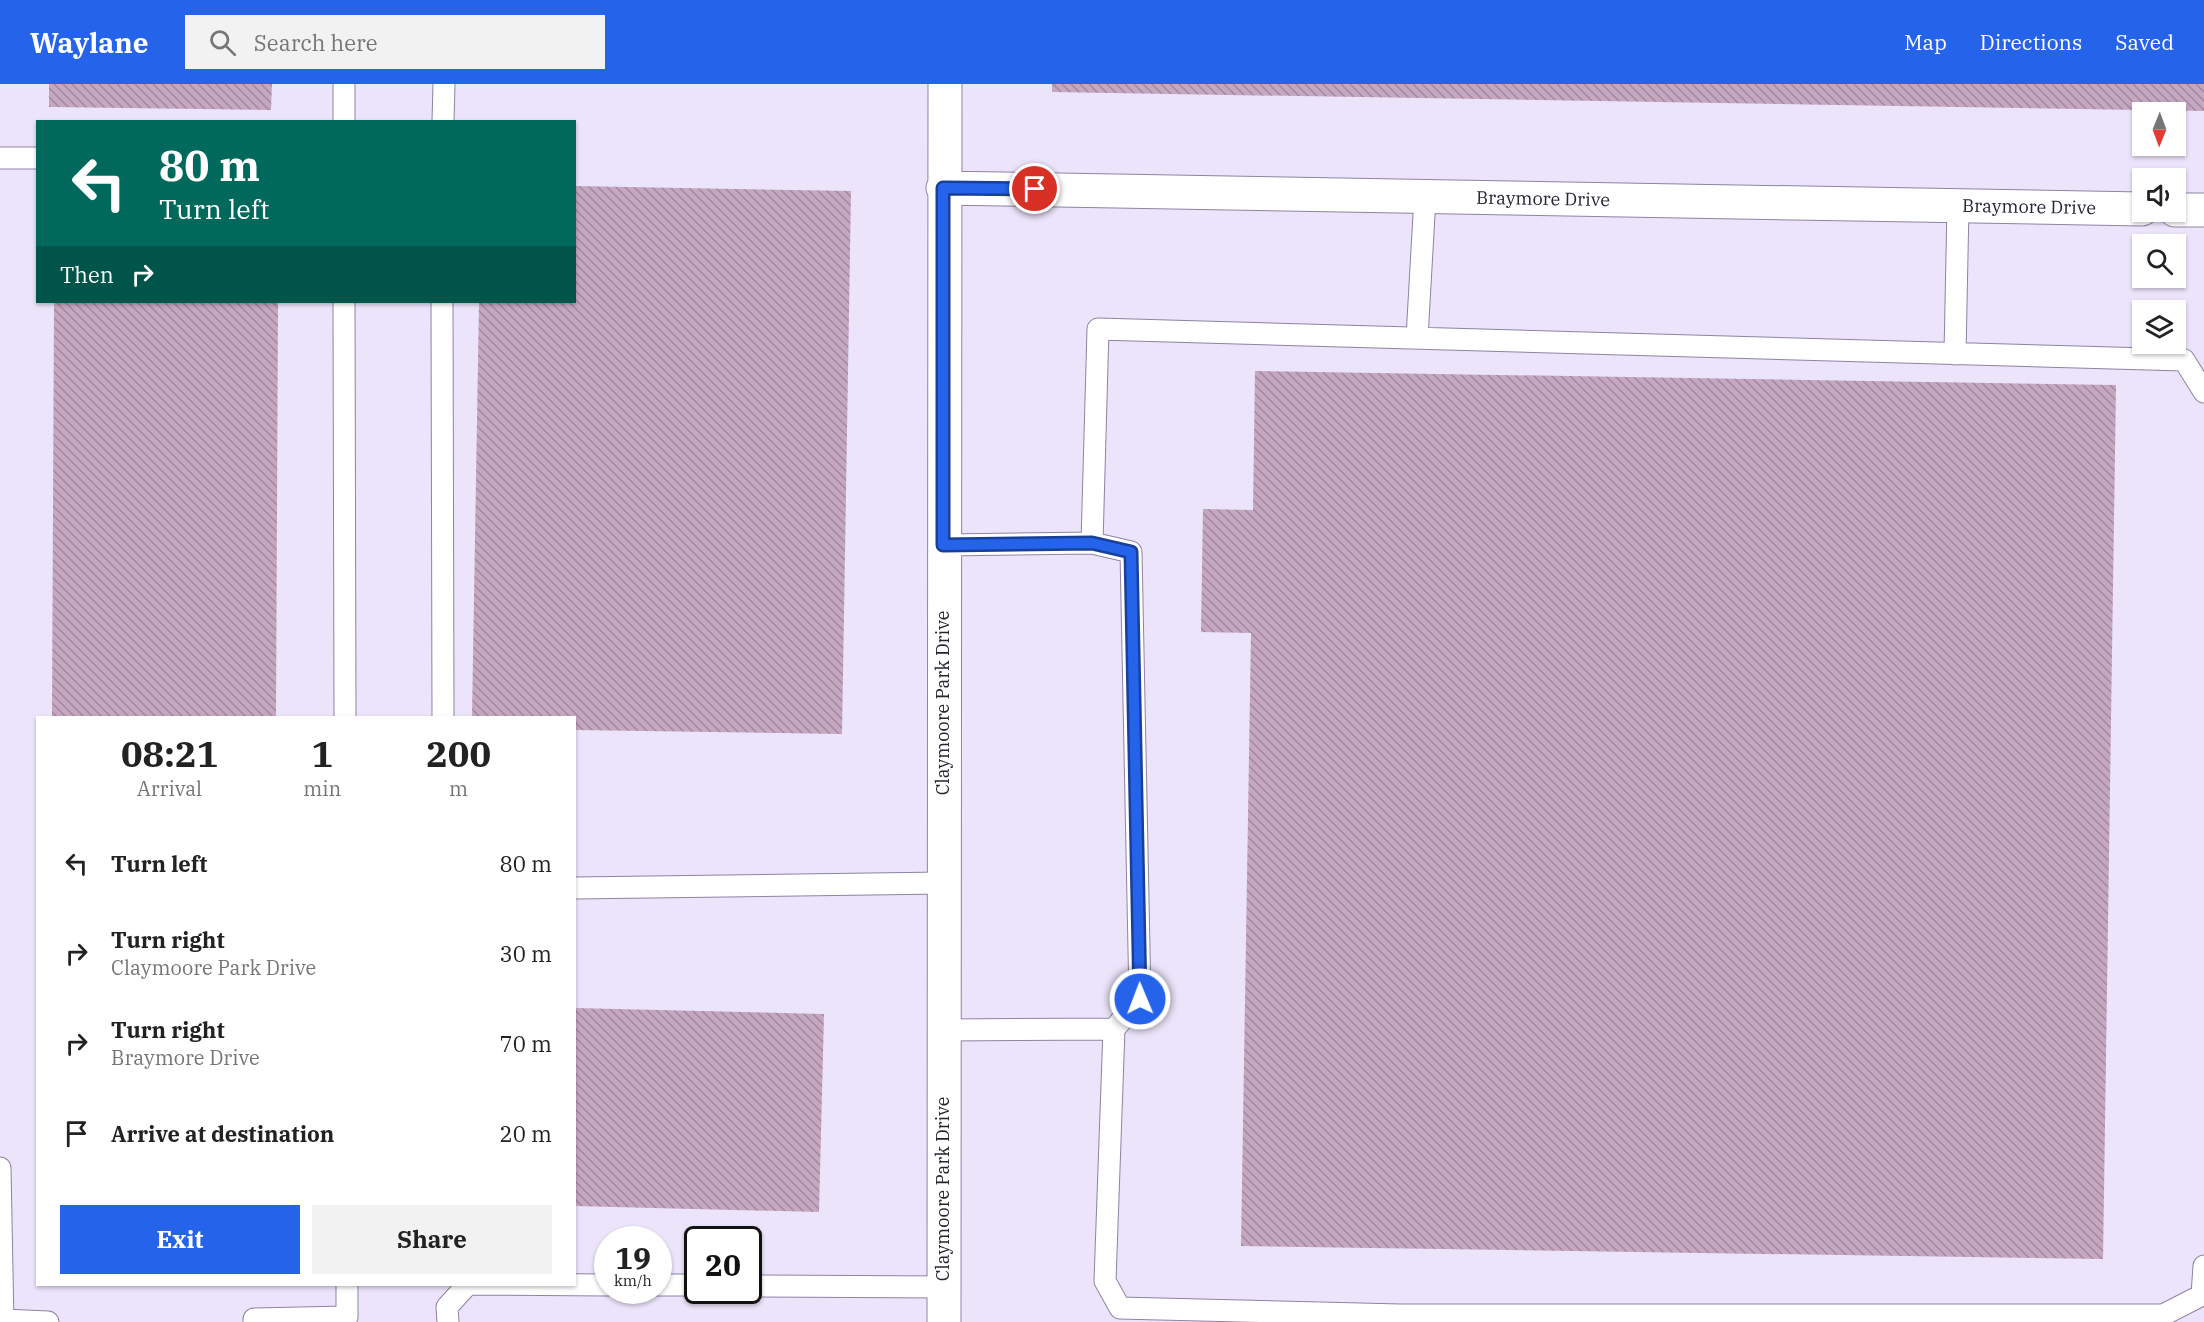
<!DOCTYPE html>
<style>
:root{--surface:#fff;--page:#f2f2f2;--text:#222;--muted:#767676;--accent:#2563eb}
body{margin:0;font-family:"IBM Plex Serif",serif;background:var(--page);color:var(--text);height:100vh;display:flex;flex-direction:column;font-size:22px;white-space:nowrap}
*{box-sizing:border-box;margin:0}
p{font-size:20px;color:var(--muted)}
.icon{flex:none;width:33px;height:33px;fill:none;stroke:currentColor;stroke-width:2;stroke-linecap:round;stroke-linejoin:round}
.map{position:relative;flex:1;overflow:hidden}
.side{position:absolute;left:36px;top:632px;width:540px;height:570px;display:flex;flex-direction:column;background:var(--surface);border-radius:0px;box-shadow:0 2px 4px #0004}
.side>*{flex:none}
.hud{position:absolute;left:36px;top:36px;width:540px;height:183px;border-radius:0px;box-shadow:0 2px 4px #0004;background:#00695c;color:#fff;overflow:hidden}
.needle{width:39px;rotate:181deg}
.tools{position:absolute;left:2132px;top:18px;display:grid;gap:12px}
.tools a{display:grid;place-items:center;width:54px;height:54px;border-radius:0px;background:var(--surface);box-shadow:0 2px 4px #0004;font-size:30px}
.speed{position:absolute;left:594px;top:1142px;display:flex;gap:12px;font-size:30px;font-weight:700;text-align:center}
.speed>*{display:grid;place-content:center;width:78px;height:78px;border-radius:50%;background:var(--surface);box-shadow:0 2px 4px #0004;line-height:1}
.speed small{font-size:15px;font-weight:400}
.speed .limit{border:3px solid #111;border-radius:9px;background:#fff;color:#111}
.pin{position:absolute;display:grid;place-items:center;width:51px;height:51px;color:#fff;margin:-26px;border:3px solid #fff;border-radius:50%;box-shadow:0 2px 6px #0007}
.me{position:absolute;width:66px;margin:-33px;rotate:359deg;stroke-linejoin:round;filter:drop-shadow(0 0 4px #0008)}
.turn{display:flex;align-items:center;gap:21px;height:126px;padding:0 24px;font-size:27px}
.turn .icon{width:78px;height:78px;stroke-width:2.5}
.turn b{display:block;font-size:42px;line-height:51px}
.then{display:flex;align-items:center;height:57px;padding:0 24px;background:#0003;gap:12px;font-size:22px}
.eta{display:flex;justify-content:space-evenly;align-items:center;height:102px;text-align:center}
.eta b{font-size:36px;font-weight:800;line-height:42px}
.primary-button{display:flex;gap:12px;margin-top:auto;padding:12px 24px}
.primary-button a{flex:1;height:69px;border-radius:0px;background:var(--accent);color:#fff;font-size:24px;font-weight:800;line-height:69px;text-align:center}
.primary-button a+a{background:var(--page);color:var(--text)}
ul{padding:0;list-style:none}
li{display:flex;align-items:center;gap:18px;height:90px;padding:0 24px}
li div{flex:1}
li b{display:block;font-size:22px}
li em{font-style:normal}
header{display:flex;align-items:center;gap:36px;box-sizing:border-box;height:84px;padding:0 30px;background:var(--accent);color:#fff}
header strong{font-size:28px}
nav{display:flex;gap:33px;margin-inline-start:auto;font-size:21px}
.search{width:420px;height:54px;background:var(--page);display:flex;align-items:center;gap:15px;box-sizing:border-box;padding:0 21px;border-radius:0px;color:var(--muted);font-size:22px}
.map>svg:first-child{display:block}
.building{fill:url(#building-back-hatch)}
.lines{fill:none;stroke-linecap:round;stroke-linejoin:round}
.lane-casing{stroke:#8e83a4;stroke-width:23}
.street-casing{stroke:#8e83a4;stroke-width:35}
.lane{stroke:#fff;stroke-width:21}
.street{stroke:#fff;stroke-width:33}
.route-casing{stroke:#184099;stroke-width:15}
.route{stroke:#2563eb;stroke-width:10}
.labels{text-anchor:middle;stroke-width:6;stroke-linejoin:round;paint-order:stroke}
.street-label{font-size:18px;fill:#282330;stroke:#fff}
</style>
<header>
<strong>Waylane</strong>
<div class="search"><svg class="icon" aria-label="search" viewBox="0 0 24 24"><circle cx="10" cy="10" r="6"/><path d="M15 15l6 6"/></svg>Search here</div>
<nav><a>Map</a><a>Directions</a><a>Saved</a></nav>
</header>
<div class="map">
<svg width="2204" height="1238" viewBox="0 0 2204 1238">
<defs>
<pattern id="building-back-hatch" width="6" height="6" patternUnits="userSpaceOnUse" patternTransform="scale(1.5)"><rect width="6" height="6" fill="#c6a7c1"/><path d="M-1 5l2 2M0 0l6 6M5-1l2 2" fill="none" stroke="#a1889d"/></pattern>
</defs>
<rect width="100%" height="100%" fill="#ebe4fa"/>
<path class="building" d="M 49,0 L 272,0 L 271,26 L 49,23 Z
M 1052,0 L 2204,0 L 2204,27 L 1052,8 Z
M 574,102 L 851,107 L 842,650 L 574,646 L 574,633 L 472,633 L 479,218 L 574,218 Z
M 54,218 L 278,218 L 276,633 L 52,633 Z
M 1255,287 L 2116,301 L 2103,1175 L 1241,1162 L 1251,549 L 1201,548 L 1203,425 L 1253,426 Z
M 574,924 L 824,930 L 819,1128 L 574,1122 Z"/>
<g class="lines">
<defs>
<path id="lane" d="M 344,0 L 344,38
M 443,38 L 444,0
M 0,74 L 38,74
M 344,218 L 345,633
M 442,218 L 443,633
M 1417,254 L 1425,113
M 1955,270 L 1958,122
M 2204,308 L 2184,276 L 1098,245 L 1092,459 L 1131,468 L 1140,915 L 1114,945 L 1105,1197 L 1120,1224 L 1400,1231 L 2163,1231 L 2202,1211 L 2204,1182
M 943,461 L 1092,459
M 574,804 L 943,799
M 943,946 L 1114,945
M 0,1084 L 3,1238
M 658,1201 L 698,1201
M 748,1202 L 944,1203
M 3,1236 L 48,1238
M 254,1238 L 254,1235 L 347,1233 L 347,1200
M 448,1238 L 447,1223 L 468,1200 L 608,1201"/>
<path id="street" d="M 943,104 L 2142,125
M 2175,126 L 2204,126
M 944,1238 L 945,0"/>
</defs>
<use href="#lane" class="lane-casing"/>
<use href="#street" class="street-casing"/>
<use href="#lane" class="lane"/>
<use href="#street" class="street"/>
</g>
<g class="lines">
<defs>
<path id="route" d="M 1035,105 L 943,104 L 943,461 L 1092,459 L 1131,468 L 1140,915"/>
</defs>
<use href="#route" class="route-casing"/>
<use href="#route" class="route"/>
</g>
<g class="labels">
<g class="street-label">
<text transform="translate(1543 115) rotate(1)" y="6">Braymore Drive</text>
<text transform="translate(2029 123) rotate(1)" y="6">Braymore Drive</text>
<text transform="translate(943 619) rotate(-90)" y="6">Claymoore Park Drive</text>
<text transform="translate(943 1105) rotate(-90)" y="6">Claymoore Park Drive</text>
</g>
</g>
</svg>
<div class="tools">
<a><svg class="needle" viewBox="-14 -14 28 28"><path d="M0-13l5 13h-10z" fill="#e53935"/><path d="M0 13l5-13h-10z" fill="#767676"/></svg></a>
<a><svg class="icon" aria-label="sound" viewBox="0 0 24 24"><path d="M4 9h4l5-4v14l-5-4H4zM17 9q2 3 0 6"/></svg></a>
<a><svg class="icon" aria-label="search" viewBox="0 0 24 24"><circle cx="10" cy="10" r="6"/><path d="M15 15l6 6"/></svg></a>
<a><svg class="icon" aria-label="layers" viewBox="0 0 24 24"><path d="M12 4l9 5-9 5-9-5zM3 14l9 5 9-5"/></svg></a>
</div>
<div class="speed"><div>19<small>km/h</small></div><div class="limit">20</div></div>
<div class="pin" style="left:1035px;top:105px;background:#d93025"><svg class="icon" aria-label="arrive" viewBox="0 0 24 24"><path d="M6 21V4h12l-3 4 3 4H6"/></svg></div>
<svg class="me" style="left:1140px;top:915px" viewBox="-20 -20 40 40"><circle r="17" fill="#2563eb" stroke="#fff" stroke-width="3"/><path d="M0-11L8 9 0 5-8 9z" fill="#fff"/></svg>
<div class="hud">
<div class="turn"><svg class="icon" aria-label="left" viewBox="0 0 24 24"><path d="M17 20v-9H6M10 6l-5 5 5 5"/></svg><div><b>80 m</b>Turn left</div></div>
<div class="then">Then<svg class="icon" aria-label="right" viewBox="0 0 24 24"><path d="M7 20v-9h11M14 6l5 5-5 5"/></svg></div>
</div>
<section class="side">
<div class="eta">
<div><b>08:21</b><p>Arrival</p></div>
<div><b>1</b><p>min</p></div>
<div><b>200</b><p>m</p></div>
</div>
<ul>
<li><svg class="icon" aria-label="left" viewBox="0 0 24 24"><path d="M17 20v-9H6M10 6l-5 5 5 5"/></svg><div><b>Turn left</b></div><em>80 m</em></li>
<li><svg class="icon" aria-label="right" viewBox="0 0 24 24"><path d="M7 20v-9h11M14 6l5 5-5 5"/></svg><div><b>Turn right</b><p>Claymoore Park Drive</p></div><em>30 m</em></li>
<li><svg class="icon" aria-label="right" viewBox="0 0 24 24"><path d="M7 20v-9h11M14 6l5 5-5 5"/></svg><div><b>Turn right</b><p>Braymore Drive</p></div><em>70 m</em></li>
<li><svg class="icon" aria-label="arrive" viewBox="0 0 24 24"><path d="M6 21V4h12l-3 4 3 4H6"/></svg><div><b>Arrive at destination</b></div><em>20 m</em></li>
</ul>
<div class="primary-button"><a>Exit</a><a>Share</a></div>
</section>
</div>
